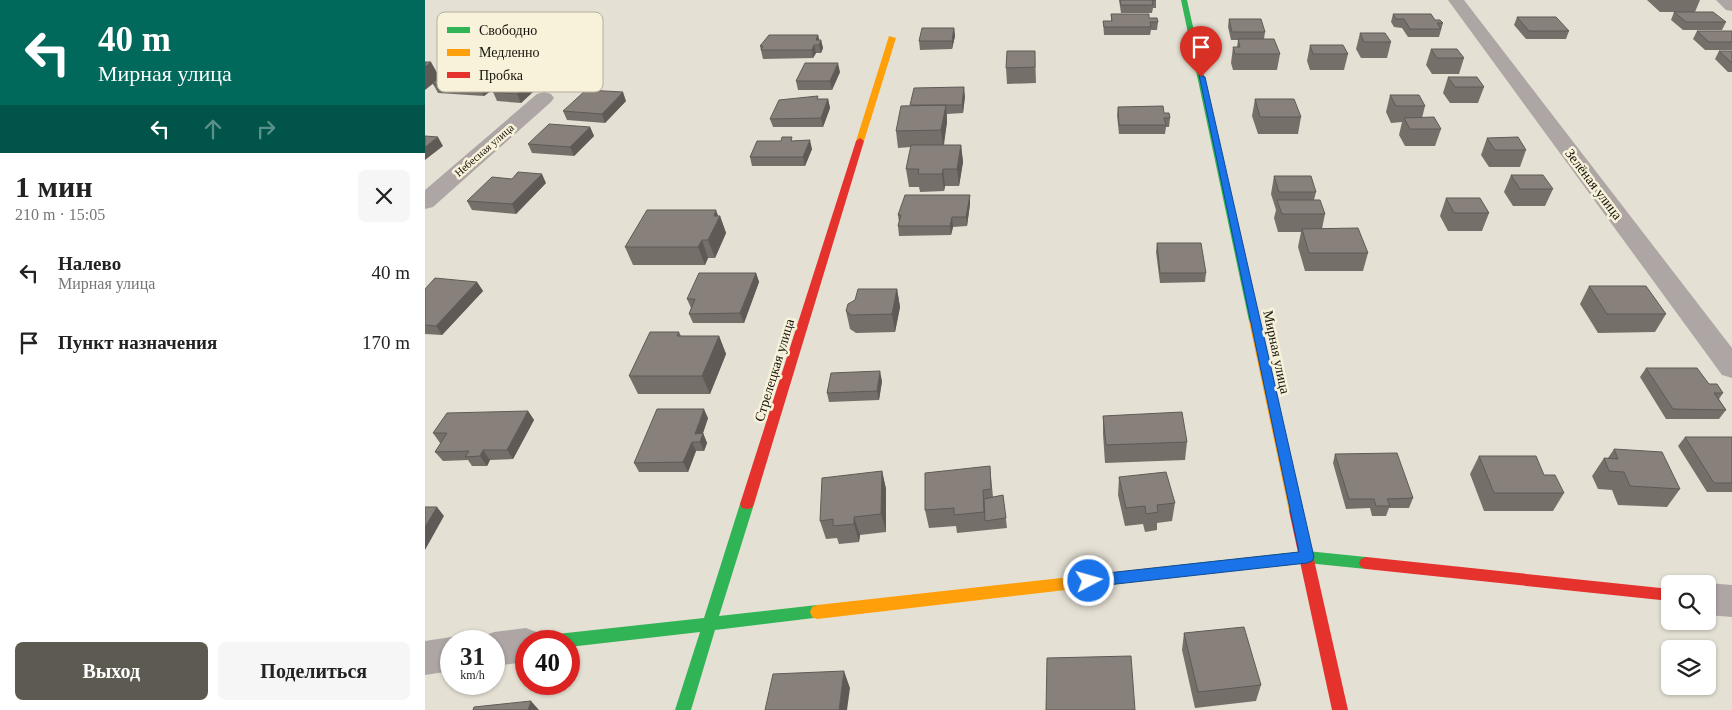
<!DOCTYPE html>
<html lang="ru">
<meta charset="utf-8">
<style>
:root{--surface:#fff;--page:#f6f6f6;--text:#222;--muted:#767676;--accent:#5d5b51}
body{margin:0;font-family:"Times New Roman",serif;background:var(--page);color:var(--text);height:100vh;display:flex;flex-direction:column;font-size:19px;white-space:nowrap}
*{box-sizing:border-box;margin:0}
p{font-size:16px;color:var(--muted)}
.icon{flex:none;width:28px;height:28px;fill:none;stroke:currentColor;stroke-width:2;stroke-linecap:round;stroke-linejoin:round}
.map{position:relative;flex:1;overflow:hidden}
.sheet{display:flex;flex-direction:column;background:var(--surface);width:425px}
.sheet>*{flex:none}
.guide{background:#00695c;color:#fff;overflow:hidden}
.controls{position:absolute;left:1236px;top:575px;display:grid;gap:10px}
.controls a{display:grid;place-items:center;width:55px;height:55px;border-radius:8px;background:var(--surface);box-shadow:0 1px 4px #0004;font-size:25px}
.speed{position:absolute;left:15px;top:630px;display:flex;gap:10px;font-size:25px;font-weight:700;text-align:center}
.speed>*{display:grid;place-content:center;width:65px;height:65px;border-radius:50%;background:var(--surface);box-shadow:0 1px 4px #0004;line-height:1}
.speed small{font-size:12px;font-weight:400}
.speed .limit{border:8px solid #d22;background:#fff;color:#111}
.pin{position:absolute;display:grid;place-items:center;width:42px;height:42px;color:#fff;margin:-51px -21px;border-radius:50% 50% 50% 0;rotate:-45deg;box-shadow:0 0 5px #0007}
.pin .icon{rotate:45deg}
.me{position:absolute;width:55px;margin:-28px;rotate:84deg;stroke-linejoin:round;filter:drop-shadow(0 0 4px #0008)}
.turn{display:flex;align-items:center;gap:18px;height:105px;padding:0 15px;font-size:22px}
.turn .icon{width:65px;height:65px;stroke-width:2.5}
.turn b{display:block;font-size:35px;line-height:42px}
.lanes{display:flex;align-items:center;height:48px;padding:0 15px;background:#0003;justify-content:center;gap:25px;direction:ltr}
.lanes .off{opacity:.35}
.round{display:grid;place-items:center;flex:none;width:52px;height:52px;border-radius:8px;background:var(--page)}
.overview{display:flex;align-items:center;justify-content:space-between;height:85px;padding:0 15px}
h1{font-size:30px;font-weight:700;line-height:38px}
.cta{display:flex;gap:10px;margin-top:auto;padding:10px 15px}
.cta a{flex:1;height:58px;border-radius:8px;background:var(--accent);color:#fff;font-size:20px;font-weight:700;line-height:58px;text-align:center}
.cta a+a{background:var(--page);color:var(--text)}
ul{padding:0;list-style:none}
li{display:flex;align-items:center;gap:15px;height:70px;padding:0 15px}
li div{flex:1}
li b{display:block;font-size:19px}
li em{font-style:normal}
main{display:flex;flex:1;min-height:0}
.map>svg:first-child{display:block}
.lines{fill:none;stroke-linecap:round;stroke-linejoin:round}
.street{fill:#aea6a5;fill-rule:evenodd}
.fast{fill:#30b455;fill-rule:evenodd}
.slow{fill:#ff9f0a;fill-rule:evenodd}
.jam{fill:#e5322d;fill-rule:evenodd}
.wall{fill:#756f6a}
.shaded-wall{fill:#5f5a56}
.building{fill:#88817b;stroke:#5f5a56}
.route{fill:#1a73e8;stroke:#114b97}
.labels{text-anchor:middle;stroke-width:5;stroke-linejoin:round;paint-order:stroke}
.far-street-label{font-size:11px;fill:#15130b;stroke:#f8f2da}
.street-label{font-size:14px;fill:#15130b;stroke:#f8f2da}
.key{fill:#f8f2da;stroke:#b4af9c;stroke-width:1}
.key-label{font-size:14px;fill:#15130b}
</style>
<main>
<section class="sheet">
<div class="guide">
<div class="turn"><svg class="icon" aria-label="left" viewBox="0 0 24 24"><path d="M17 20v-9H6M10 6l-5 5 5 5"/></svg><div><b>40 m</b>Мирная улица</div></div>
<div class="lanes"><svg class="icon" aria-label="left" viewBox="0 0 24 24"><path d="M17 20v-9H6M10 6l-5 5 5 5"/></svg><svg class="icon off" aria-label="ahead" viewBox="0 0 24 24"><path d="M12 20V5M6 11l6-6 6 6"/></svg><svg class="icon off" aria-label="right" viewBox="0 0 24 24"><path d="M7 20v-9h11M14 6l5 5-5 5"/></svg></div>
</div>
<div class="overview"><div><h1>1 мин</h1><p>210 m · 15:05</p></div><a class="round"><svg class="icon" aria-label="close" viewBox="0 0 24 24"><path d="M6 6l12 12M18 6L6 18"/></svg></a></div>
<ul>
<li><svg class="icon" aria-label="left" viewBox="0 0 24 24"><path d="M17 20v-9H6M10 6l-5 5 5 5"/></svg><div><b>Налево</b><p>Мирная улица</p></div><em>40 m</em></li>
<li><svg class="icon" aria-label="arrive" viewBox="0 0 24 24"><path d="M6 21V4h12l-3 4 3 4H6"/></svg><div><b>Пункт назначения</b></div><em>170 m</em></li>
</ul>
<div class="cta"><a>Выход</a><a>Поделиться</a></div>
</section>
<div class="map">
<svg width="1307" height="710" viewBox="0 0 1307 710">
<rect width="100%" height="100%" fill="#e4e0d4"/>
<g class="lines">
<path class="street" d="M 1023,0 L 1039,0 L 1307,348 L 1307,378 L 1297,375 Z
M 1291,0 L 1307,0 L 1307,11 L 1301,10 Z
M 119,92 L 126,94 L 129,98 L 126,102 L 8,207 L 0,209 L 0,190 L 112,94 Z
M 1282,583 L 1307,585 L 1307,617 L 1282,615 Z
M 101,628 L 114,633 L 118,641 L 101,641 L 101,662 L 69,666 L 69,641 L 54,641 L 56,637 L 69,632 Z
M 26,637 L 37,641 L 26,641 L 26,671 L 0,675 L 0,641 Z"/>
<path class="fast" d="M 756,0 L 762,0 L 834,321 L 829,325 L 824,321 Z
M 322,499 L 327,500 L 329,504 L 294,616 L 392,605 L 397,607 L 399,612 L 397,617 L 290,630 L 266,710 L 250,710 L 275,632 L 144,647 L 144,641 L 125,641 L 127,636 L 132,634 L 279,618 L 315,504 L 317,500 Z
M 882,551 L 941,557 L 946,559 L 948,563 L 946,567 L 941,569 L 882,563 L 744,578 L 739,576 L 737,572 L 739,568 L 744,566 Z"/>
<path class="slow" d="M 464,36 L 471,38 L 439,141 L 435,144 L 432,143 L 431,141 Z
M 829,317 L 834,321 L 878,511 L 876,515 L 871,516 L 866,515 L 864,511 L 824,321 Z
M 744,566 L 749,568 L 751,572 L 749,576 L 744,578 L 392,619 L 387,617 L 385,612 L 387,607 L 392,605 Z"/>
<path class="jam" d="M 435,138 L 439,141 L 329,504 L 327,508 L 322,509 L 317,508 L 315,504 L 431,141 Z
M 871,506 L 876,507 L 878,511 L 923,710 L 907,710 L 864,511 L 866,507 Z
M 941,557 L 1245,589 L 1245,601 L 941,569 L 936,567 L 934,563 L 936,559 Z"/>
</g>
<path class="wall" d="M 694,0 L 731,0 L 731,8 L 728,8 L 727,13 L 696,13 Z
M 1222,0 L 1275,0 L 1270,12 L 1301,22 L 1297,30 L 1258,30 L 1246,20 L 1249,12 L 1235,12 Z
M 686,14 L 724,18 L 733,22 L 732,30 L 726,30 L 725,35 L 679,35 L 678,21 L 686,21 Z
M 968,14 L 1010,20 L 1018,23 L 1014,37 L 983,37 L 977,28 L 969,27 L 966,22 Z
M 1092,17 L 1144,31 L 1141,39 L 1101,39 L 1089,25 Z
M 804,19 L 840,32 L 839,39 L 855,54 L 852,70 L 808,70 L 806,63 L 808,47 L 812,47 L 813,40 L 806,40 L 803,27 Z
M 529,28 L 530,36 L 527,49 L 495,50 L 494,41 Z
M 1272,31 L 1307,31 L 1307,50 L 1280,50 L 1268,39 Z
M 935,33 L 966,42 L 962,58 L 936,58 L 931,49 Z
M 393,35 L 394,40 L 396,40 L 398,48 L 396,53 L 391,53 L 388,58 L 338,59 L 335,46 Z
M 885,45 L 923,54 L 919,70 L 885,70 L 882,61 Z
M 1006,49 L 1039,58 L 1034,74 L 1007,74 L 1001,65 Z
M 610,51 L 611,83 L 582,84 L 581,68 Z
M 1294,51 L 1307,51 L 1307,72 L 1303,72 L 1290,59 Z
M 83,65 L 87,73 L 78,81 L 79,83 L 106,82 L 110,90 L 96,103 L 72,101 L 68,92 L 71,90 L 67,90 L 59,96 L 13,93 L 8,84 Z
M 415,72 L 407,90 L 373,90 L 371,81 Z
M 1023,77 L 1059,87 L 1053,103 L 1025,103 L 1018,93 Z
M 965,95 L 1000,106 L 997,118 L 1016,129 L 1010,146 L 980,146 L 974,135 L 977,122 L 966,123 L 961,112 Z
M 540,96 L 538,113 L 522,114 L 522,122 L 519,145 L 536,145 L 538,162 L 534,186 L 520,186 L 519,191 L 495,192 L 494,187 L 484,187 L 481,169 L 486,147 L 473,148 L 471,131 L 485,106 Z
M 394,99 L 403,99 L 405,108 L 398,127 L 348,127 L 345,119 Z
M 830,99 L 876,117 L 873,134 L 833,134 L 827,116 Z
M 201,101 L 180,123 L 142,120 L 138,111 Z
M 693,107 L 739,113 L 745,118 L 744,127 L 741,127 L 740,134 L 694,134 L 692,115 Z
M 165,127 L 169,136 L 149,156 L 107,153 L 103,144 Z
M 1062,138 L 1101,150 L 1095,167 L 1064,167 L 1056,155 Z
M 368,141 L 387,149 L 380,166 L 327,166 L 325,157 Z
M 1086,175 L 1128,189 L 1120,206 L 1088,206 L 1079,192 Z
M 849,176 L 891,192 L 889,200 L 900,214 L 897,229 L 943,253 L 938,271 L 880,271 L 873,247 L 876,232 L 853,232 L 849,218 L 851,210 L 846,194 Z
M 121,183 L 91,214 L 47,210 L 42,201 Z
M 545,195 L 545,204 L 542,226 L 528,227 L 526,235 L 474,236 L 473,226 L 474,222 L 473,215 Z
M 1021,198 L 1064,213 L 1057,231 L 1023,231 L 1015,216 Z
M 293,216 L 295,216 L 301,233 L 290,258 L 283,258 L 280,265 L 208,265 L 200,247 Z
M 732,243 L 781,273 L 780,282 L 735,283 L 731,252 Z
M 331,273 L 334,282 L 319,323 L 268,323 L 264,314 L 266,308 L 262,299 Z
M 52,282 L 58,291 L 17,335 L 0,334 L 0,289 Z
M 1164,286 L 1241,314 L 1230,332 L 1173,333 L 1155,304 Z
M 472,289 L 475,307 L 470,332 L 431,333 L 425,329 L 421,311 L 430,300 Z
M 254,332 L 256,336 L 294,336 L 301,354 L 285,394 L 213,394 L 204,376 Z
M 1221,368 L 1284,384 L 1298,393 L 1294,399 L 1301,410 L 1294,419 L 1241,419 L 1215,377 Z
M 457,381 L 454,400 L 404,402 L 402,393 Z
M 103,411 L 109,420 L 88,459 L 65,460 L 62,466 L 47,466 L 43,460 L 18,461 L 10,452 L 16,443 L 15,443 L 8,433 Z
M 678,416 L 762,442 L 760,460 L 680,463 L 678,434 Z
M 283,418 L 278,433 L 282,443 L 279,451 L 271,451 L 263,472 L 214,472 L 209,463 Z
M 1260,437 L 1307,437 L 1307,492 L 1282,492 L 1253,446 Z
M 1189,449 L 1255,489 L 1242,507 L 1193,505 L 1187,490 L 1173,489 L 1167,476 L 1179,458 L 1183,458 Z
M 910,454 L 988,498 L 984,508 L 964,508 L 961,516 L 947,516 L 945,508 L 921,509 L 908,463 Z
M 1054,456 L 1119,475 L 1139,493 L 1128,511 L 1059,511 L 1045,474 Z
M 565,466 L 568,497 L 578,495 L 582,528 L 532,533 L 531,526 L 504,528 L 500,510 Z
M 457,471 L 461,489 L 461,532 L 435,535 L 434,542 L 414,544 L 412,538 L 401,539 L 395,521 Z
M 694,477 L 750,503 L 747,521 L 732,523 L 732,530 L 720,532 L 718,524 L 700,526 L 693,495 Z
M 759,633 L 836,685 L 831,701 L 770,708 L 757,650 Z"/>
<path class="shaded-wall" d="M 529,28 L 530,36 L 527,49 L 527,41 Z
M 393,35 L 395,43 L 396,40 L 398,48 L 396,53 L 394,45 L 391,40 Z
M 389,45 L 391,53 L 388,58 L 387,50 Z
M 6,62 L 15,78 L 0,90 L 0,67 Z
M 413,63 L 415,72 L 407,90 L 405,81 Z
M 83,65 L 87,73 L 78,81 L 80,85 L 74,90 L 70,82 L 68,76 Z
M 63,81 L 67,90 L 59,96 L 55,87 Z
M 106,82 L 110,90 L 96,103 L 92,94 Z
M 539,87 L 540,96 L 538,113 L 537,105 Z
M 198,92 L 201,101 L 180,123 L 177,114 Z
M 403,99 L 405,108 L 398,127 L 396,118 Z
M 521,105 L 522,122 L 518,147 L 516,130 Z
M 165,127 L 169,136 L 149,156 L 145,147 Z
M 13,137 L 18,146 L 0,160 L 0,147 Z
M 385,140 L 387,149 L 380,166 L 378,157 Z
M 536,145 L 538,162 L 534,186 L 532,169 Z
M 518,169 L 520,186 L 519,191 L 517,174 Z
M 117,174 L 121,183 L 91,214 L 87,204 Z
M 545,195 L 545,204 L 542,226 L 541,217 Z
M 291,210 L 294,218 L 295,216 L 301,233 L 290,258 L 283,240 L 289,216 Z
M 527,217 L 528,227 L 526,235 L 525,226 Z
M 277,240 L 283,258 L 280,265 L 273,247 Z
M 331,273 L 334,282 L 319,323 L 315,313 Z
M 52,282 L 58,291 L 17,335 L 11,326 Z
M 472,289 L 475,307 L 470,332 L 467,314 Z
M 294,336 L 301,354 L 285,394 L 277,376 Z
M 455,371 L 457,381 L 454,400 L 452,391 Z
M 279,409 L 283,418 L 275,442 L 270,434 Z
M 103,411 L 109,420 L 88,459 L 82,450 Z
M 278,433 L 282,443 L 279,451 L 275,442 Z
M 267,442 L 271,451 L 263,472 L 258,462 Z
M 58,450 L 65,460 L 62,466 L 55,456 Z
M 457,471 L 461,489 L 461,532 L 456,514 Z
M 12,507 L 19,516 L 0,550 L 0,527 Z
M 429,517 L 435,535 L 434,542 L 429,524 Z
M 419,671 L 425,688 L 422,710 L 414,710 Z
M 106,701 L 114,710 L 103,710 Z"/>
<path class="building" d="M 695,0 L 731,0 L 727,0 L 728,5 L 696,5 Z
M 1249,12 L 1288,12 L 1301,22 L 1261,22 Z
M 686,14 L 724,14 L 724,18 L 732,18 L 733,22 L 725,22 L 726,27 L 679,27 L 678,21 L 687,21 Z
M 968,14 L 1006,14 L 1010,20 L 1015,20 L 1018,23 L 1012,23 L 1016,29 L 985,29 L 979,19 L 971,19 Z
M 1092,17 L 1131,17 L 1144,31 L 1104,31 Z
M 804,19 L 836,19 L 840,32 L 807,32 Z
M 497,28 L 529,28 L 527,41 L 494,41 Z
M 1272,31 L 1307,31 L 1307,42 L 1284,42 Z
M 935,33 L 960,33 L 966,42 L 939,42 Z
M 344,35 L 393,35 L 391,40 L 396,40 L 394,45 L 389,45 L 387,50 L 336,50 L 338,46 L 335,46 Z
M 813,39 L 849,39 L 855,54 L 810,54 L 808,47 L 815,47 Z
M 885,45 L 918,45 L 923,54 L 888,54 Z
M 1006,49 L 1032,49 L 1039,58 L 1012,58 Z
M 582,51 L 610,51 L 610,67 L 581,68 Z
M 1294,51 L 1307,51 L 1307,63 Z
M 0,62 L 6,62 L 0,67 Z
M 38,62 L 83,65 L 68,76 L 76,77 L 70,82 L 63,81 L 55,87 L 8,84 Z
M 380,63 L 413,63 L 405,81 L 371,81 Z
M 1023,77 L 1052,77 L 1059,87 L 1030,87 Z
M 83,80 L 106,82 L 92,94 L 68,92 Z
M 539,87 L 537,105 L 485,105 L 489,88 Z
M 161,90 L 198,92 L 177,114 L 138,111 Z
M 965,95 L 994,95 L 1000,106 L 971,106 Z
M 393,96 L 392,99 L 403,99 L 396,118 L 345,119 L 354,100 Z
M 830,99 L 869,99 L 876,117 L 835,117 Z
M 521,105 L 516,130 L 471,131 L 476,106 Z
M 738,106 L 739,113 L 744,113 L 745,118 L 739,118 L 741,125 L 694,125 L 693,107 Z
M 1009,117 L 1016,129 L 985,129 L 979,118 Z
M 124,124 L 165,127 L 145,147 L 103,144 Z
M 0,136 L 13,137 L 0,147 Z
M 357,137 L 367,137 L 366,141 L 385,140 L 378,157 L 325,157 L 332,141 L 356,141 Z
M 1093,137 L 1101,150 L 1070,150 L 1062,138 Z
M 486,145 L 536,145 L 532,169 L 518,169 L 517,174 L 493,174 L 494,169 L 481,169 Z
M 93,172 L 117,174 L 87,204 L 42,201 L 67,177 L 87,179 Z
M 1086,175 L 1118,175 L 1128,189 L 1095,189 Z
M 849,176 L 886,176 L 891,192 L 854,192 Z
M 480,195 L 545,195 L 541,217 L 527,217 L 525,226 L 473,226 L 476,215 L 473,215 Z
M 1021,198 L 1055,198 L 1064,213 L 1029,213 Z
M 852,200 L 895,200 L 900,214 L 857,214 Z
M 222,210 L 291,210 L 289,216 L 295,216 L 283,240 L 277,240 L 273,247 L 200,247 Z
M 933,228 L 943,253 L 884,253 L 877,229 Z
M 732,243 L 776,243 L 781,273 L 735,273 Z
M 274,273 L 331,273 L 315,313 L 264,314 L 270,299 L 262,299 Z
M 10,278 L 52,282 L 11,326 L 0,325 L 0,289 Z
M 1164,286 L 1221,286 L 1241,314 L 1182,314 Z
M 433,289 L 472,289 L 467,314 L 426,315 L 421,311 L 423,304 L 430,300 Z
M 225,332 L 254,332 L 252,336 L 294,336 L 277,376 L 204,376 Z
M 1221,368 L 1272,368 L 1284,384 L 1292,384 L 1298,393 L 1289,393 L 1301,410 L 1248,409 Z
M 455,371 L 452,391 L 402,393 L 406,373 Z
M 232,409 L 279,409 L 270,434 L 278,433 L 275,442 L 267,442 L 258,462 L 209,463 Z
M 103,411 L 82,450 L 58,450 L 55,456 L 40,457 L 44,451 L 10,452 L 22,433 L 8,433 L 22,413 Z
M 757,412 L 762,442 L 681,445 L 678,416 Z
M 1260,437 L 1307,437 L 1307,483 L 1289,483 Z
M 1189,449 L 1237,452 L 1255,489 L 1205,486 L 1199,472 L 1184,471 L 1179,458 L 1193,459 Z
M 972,453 L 988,498 L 962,499 L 965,506 L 951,506 L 949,499 L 924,499 L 910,454 Z
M 1054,456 L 1111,456 L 1119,475 L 1130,475 L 1139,493 L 1069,493 Z
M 565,466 L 566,489 L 558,490 L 559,512 L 529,515 L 529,508 L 500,510 L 500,473 Z
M 457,471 L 456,514 L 429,517 L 429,524 L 408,526 L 408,519 L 395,521 L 397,478 Z
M 741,472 L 750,503 L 732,505 L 733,512 L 721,514 L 720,506 L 701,508 L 694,477 Z
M 578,495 L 581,518 L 560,521 L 559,499 Z
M 0,507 L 12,507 L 0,527 Z
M 819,627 L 836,685 L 773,692 L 759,633 Z
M 706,656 L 710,710 L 621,710 L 622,658 Z
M 419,671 L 414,710 L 340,710 L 348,674 Z
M 106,701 L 103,710 L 48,710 L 49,707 Z"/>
<path class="route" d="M 774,75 L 780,77 L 889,557 L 887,561 L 882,563 L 664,587 L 659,585 L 657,581 L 659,577 L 664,575 L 874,552 Z"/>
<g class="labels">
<g class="far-street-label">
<text transform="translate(59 150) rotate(-41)" y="4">Небесная улица</text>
</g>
<g class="street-label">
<text transform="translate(1169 184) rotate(53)" y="5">Зелёная улица</text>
<text transform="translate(852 352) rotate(78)" y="5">Мирная улица</text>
<text transform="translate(349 370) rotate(-73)" y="5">Стрелецкая улица</text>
</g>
</g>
<rect x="12" y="12" width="166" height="80" rx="8" class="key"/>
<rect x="22" y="27" width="23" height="6" fill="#30b455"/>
<rect x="22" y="49" width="23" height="7" fill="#ff9f0a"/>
<rect x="22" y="72" width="23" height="6" fill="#e5322d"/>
<g class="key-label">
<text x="54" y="35">Свободно</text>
<text x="54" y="57">Медленно</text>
<text x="54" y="80">Пробка</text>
</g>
</svg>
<div class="controls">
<a><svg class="icon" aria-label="search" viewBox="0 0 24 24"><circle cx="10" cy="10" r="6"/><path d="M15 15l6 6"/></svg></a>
<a><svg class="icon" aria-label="layers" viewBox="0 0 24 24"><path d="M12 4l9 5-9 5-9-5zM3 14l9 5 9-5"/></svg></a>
</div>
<div class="speed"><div>31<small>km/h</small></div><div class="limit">40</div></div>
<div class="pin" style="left:776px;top:77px;background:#d93025"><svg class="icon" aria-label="arrive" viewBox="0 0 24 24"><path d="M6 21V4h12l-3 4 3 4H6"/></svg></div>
<svg class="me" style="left:664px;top:581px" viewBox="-20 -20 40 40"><circle r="17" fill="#1a73e8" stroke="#fff" stroke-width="3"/><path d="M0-11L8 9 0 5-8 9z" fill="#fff"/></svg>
</div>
</main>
